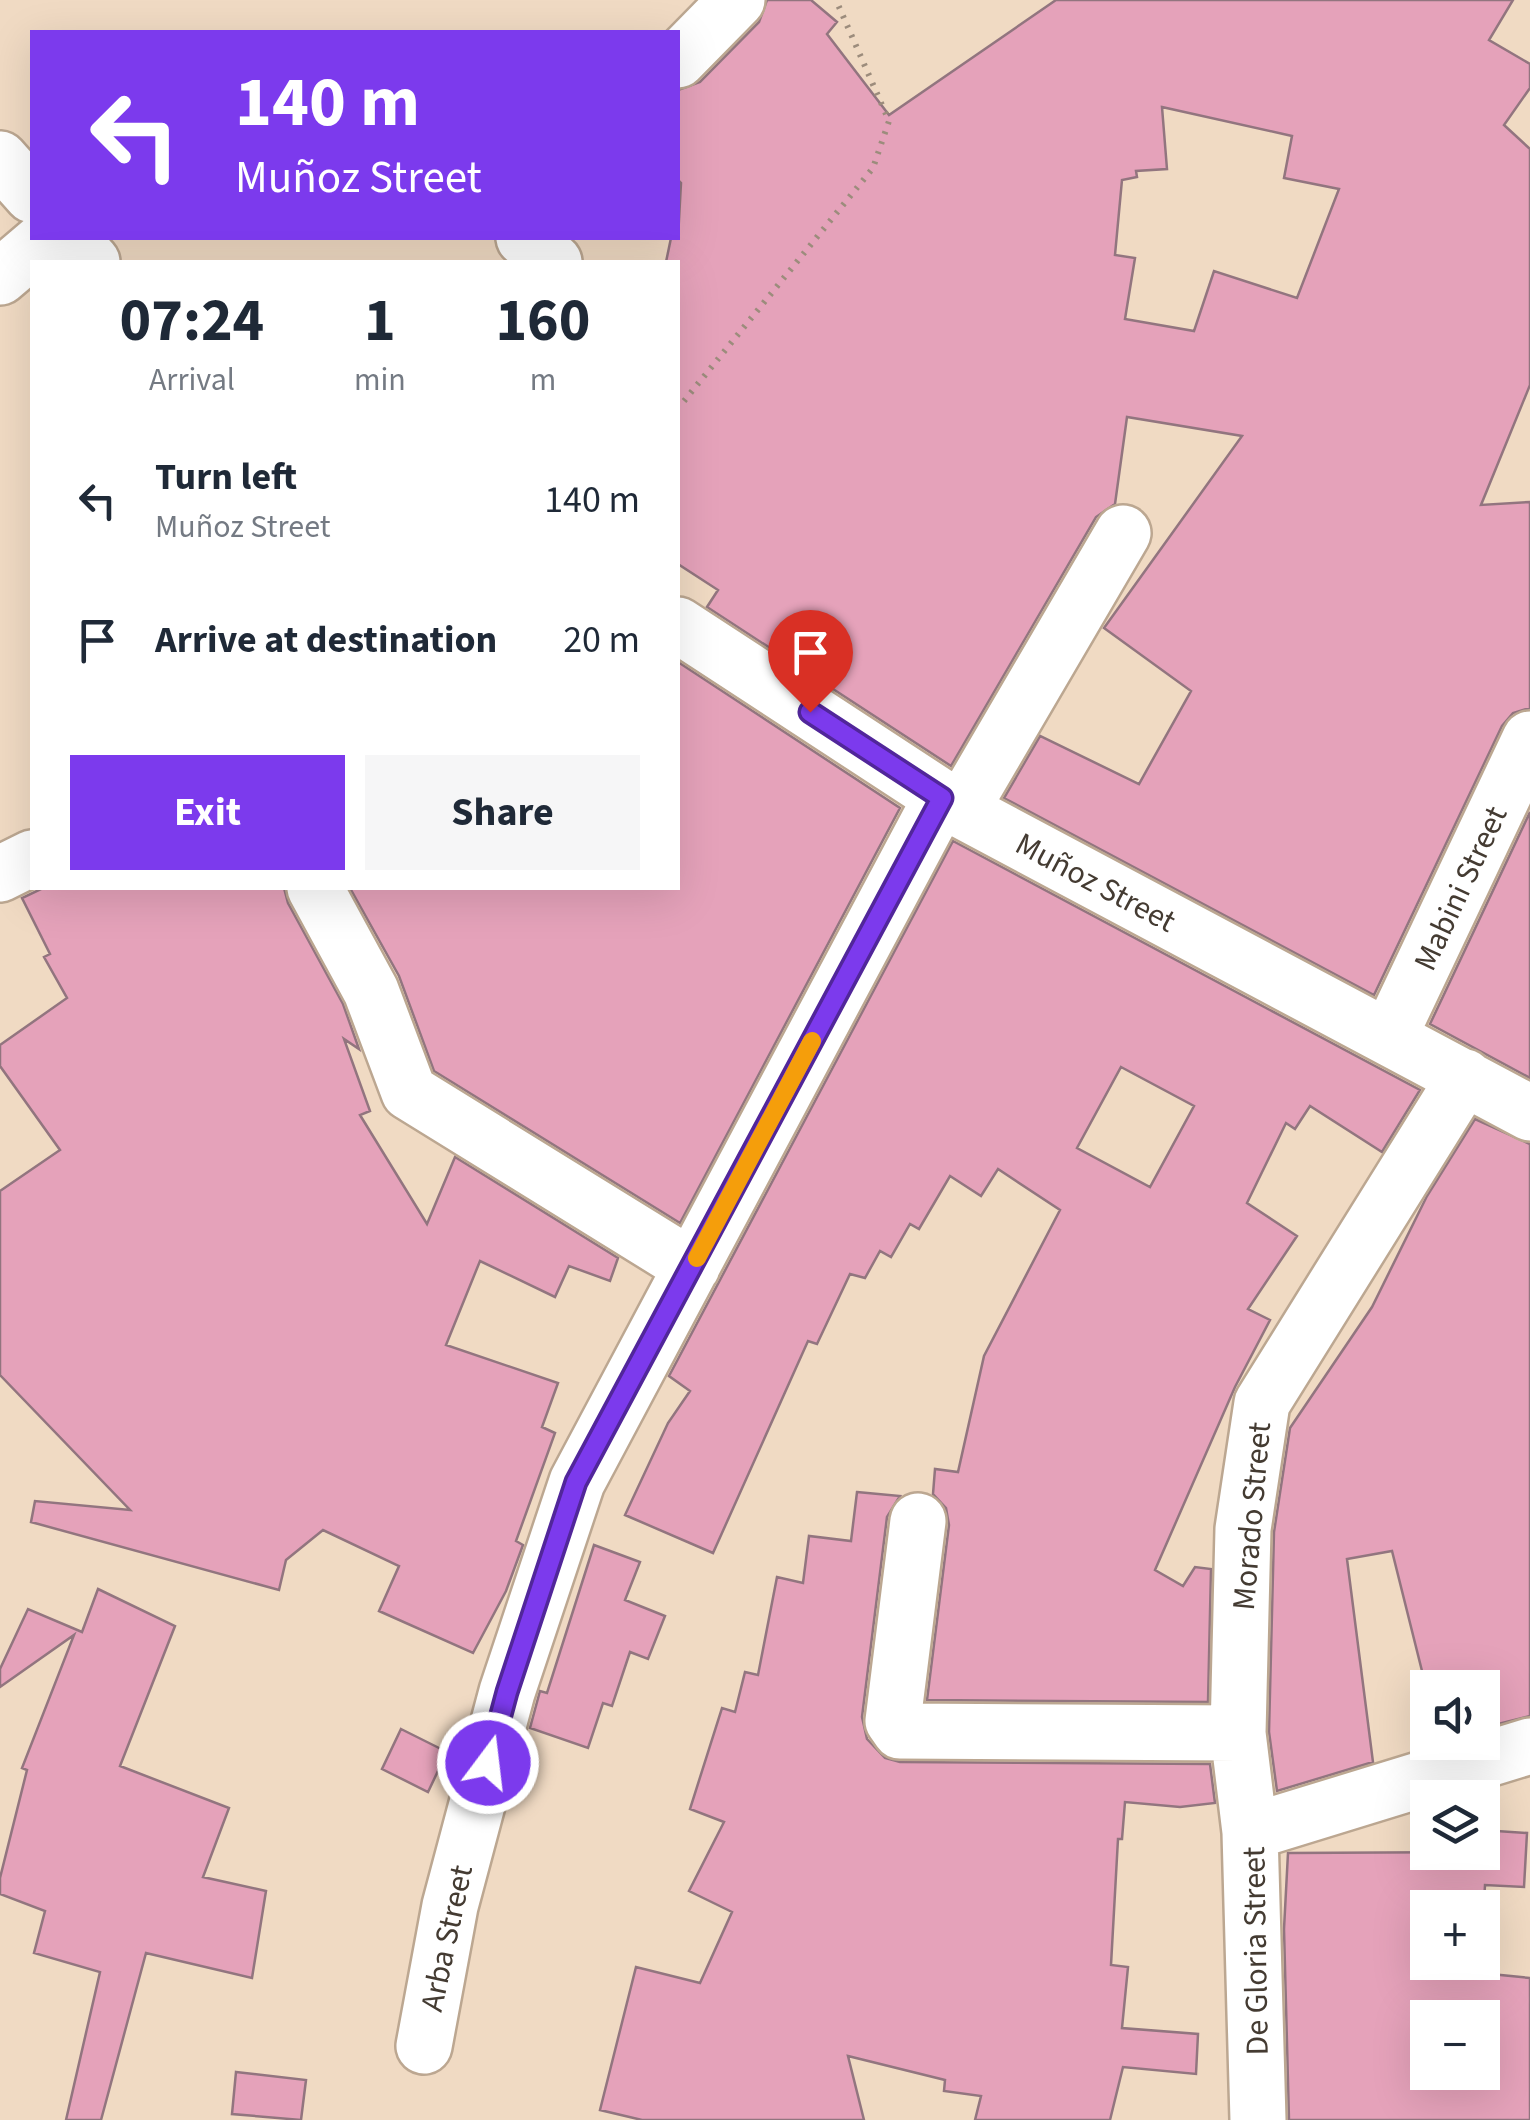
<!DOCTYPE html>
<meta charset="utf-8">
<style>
:root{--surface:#fff;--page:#f6f6f7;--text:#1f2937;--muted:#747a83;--accent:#7c3aed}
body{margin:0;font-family:"Source Sans 3",sans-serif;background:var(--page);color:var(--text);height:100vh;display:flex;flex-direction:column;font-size:38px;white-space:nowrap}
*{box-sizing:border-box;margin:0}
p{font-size:32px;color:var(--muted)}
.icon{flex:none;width:55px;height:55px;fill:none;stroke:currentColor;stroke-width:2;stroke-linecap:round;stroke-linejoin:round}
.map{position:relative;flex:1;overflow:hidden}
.details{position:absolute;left:30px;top:260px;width:650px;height:630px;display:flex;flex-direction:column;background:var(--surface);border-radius:0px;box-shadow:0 10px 40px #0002}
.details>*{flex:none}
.guide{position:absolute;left:30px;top:30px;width:650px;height:210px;border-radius:0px;box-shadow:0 10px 40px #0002;background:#7c3aed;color:#fff;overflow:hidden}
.controls{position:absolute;left:1410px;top:1670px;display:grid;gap:20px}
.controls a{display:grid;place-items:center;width:90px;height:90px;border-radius:0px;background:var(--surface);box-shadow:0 10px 40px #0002;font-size:50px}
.pin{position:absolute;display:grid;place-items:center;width:85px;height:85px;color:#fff;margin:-102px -42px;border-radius:50% 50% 50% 0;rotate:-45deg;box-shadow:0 0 10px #0007}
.pin .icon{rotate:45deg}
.me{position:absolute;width:110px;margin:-55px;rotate:15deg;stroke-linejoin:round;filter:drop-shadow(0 0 8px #0008)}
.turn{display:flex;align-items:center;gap:35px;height:210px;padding:0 40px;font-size:45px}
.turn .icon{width:130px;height:130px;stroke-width:2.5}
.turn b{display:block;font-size:70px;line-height:85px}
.eta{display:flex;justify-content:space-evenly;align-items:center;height:170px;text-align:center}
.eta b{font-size:60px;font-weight:700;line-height:70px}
.primary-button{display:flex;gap:20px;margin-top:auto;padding:20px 40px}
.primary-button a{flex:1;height:115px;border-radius:0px;background:var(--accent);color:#fff;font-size:40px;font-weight:700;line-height:115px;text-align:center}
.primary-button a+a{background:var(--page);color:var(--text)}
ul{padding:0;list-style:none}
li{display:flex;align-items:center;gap:30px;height:140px;padding:0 40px}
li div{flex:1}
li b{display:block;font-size:38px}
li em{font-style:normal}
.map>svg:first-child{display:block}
.building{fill:#e5a2ba;stroke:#92757f;stroke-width:2.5;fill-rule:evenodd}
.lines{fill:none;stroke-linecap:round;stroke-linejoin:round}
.minor-casing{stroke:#bca791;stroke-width:60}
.path{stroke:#9c8c7c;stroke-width:6;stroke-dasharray:2.5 8;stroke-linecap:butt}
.minor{stroke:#fff;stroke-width:55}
.route-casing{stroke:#51269a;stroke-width:25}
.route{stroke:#7c3aed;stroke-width:18}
.slow{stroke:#f59e0b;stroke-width:18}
.labels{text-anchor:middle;stroke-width:10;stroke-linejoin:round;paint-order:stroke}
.street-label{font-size:32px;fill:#443b32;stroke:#fff}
</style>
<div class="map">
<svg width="1530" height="2120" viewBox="0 0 1530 2120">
<rect width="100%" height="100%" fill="#f0dac3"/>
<path class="building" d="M 767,0 L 811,0 L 837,22 L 827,34 L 889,115 L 1056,0 L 1513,0 L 1489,40 L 1530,64 L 1530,88 L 1504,125 L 1530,149 L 1530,385 L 1481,505 L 1530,502 L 1530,708 L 1513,713 L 1502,726 L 1374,995 L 1004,798 L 1040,736 L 1139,784 L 1191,691 L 1104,628 L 1242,436 L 1127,417 L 1115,504 L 1096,517 L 951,766 L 707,607 L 718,590 L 678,564 L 678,262 L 666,262 L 671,238 L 678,238 L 681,183 L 678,180 L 678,90 L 700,82 L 759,22 ZM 1162,107 L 1292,136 L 1284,178 L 1339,189 L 1297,298 L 1214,271 L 1194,331 L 1125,319 L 1135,258 L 1115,255 L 1122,180 L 1137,177 L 1136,171 L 1167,169 Z
M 678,662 L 900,808 L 680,1223 L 434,1071 L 399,976 L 350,888 L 678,888 Z
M 1530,812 L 1530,1078 L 1430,1024 Z
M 953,841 L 1420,1090 L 1382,1152 L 1310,1106 L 1295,1129 L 1286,1123 L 1247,1203 L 1297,1236 L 1248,1309 L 1270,1320 L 1235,1387 L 1155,1570 L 1183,1586 L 1195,1567 L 1211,1569 L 1208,1702 L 927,1700 L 949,1525 L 946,1508 L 933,1494 L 935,1469 L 958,1472 L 984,1356 L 1060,1210 L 998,1169 L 981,1196 L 950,1176 L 919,1229 L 910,1224 L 891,1257 L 880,1251 L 865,1278 L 850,1274 L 817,1344 L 808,1341 L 713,1553 L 625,1515 L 668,1423 L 690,1391 L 669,1376 ZM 1121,1067 L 1194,1106 L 1150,1187 L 1077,1148 Z
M 43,888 L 284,888 L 288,903 L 343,1004 L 359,1049 L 344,1039 L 370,1111 L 360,1115 L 427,1224 L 455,1157 L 618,1258 L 610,1281 L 569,1266 L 555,1297 L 480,1261 L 446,1345 L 558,1383 L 542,1427 L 555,1433 L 516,1541 L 523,1545 L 506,1591 L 473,1653 L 379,1611 L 399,1566 L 323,1530 L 286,1560 L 279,1590 L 31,1522 L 35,1501 L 130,1510 L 0,1375 L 0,1191 L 60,1150 L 0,1066 L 0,1045 L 67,998 L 44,957 L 50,954 L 22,898 Z
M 1475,1119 L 1530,1144 L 1530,1716 L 1482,1728 L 1482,1688 L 1428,1688 L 1428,1695 L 1392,1551 L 1347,1559 L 1373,1762 L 1277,1791 L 1269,1732 L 1274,1532 L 1290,1428 L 1372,1307 L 1427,1196 Z
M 857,1492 L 900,1496 L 887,1517 L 862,1717 L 867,1739 L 885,1758 L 900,1762 L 1210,1764 L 1215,1803 L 1180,1807 L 1125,1802 L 1122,1839 L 1118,1839 L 1111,1965 L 1128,1967 L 1122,2028 L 1198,2034 L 1196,2074 L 1123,2067 L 1110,2120 L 975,2120 L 981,2096 L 944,2091 L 945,2080 L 848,2056 L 864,2120 L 642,2120 L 600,2110 L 636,1967 L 700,1983 L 732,1912 L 689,1891 L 724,1822 L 690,1809 L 722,1708 L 735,1712 L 745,1672 L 758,1675 L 777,1577 L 803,1583 L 809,1536 L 851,1541 Z
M 594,1545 L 640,1562 L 625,1600 L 665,1616 L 648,1659 L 630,1652 L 612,1706 L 603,1703 L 588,1748 L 530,1728 L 540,1691 L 547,1693 Z
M 98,1589 L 175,1626 L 120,1766 L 229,1808 L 203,1877 L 266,1891 L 252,1978 L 146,1953 L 101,2120 L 66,2120 L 100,1972 L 34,1953 L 45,1911 L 0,1894 L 0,1878 L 27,1770 L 22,1768 L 74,1635 L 0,1687 L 0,1669 L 28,1609 L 82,1632 Z
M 401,1729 L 447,1752 L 428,1792 L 382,1769 Z
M 1482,1830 L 1527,1833 L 1524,1887 L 1485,1885 L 1482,1936 L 1482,1908 L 1428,1908 L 1428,1962 L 1481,1962 L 1481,1973 L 1530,1978 L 1530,2120 L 1289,2120 L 1284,1929 L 1288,1853 L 1482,1852 ZM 1428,2018 L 1482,2018 L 1482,2072 L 1428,2072 Z
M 236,2072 L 306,2080 L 301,2120 L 232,2114 Z"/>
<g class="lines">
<defs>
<path id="minor" d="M 678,60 L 737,0
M 0,159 L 32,195
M 70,238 L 92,262
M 524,238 L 554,262
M 0,277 L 46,238
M 678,625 L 961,810 L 1530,1113
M 961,810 L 1123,533
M 0,874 L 32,858
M 315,888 L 371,991 L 409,1092 L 692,1267
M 1389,1037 L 1530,739
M 918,1521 L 893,1721 L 900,1731 L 1238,1733
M 1250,1832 L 1530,1746
M 424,2046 L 450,1906 L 507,1692 L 577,1482 L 941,798
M 1258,2120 L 1250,1832 L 1238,1733 L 1243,1529 L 1262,1403 L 1465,1077"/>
</defs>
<use href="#minor" class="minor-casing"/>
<path class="path" d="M 684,401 L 873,168 L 889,121 L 836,0"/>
<use href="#minor" class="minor"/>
</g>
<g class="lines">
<defs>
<path id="route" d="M 488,1763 L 507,1692 L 576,1482 L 942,798 L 810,712"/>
</defs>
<use href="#route" class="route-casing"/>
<use href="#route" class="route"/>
<path class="slow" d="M 697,1258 L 812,1041"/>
</g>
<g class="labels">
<g class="street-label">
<text transform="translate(1096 882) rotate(28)" y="11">Muñoz Street</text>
<text transform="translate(1460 888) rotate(-65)" y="11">Mabini Street</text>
<text transform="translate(1251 1516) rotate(-85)" y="11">Morado Street</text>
<text transform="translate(446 1938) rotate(-78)" y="11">Arba Street</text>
<text transform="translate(1255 1951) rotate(-91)" y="11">De Gloria Street</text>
</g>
</g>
</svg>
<div class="controls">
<a><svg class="icon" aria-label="sound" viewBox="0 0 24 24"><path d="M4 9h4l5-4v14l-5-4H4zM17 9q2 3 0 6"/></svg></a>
<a><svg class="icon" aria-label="layers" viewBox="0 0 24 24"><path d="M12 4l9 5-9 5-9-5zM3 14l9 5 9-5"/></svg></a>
<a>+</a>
<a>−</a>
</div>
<div class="pin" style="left:810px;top:712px;background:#d93025"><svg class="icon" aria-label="arrive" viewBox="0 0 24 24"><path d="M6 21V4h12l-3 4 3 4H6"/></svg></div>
<svg class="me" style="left:488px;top:1763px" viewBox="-20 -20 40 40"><circle r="17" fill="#7c3aed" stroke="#fff" stroke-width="3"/><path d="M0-11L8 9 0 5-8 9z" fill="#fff"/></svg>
<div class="guide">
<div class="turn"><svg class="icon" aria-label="left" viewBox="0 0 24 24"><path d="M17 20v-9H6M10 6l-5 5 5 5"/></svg><div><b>140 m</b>Muñoz Street</div></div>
</div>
<section class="details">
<div class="eta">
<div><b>07:24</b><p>Arrival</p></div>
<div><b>1</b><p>min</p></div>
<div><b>160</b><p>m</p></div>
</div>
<ul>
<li><svg class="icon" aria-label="left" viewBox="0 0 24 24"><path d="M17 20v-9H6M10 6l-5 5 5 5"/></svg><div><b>Turn left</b><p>Muñoz Street</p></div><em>140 m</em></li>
<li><svg class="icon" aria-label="arrive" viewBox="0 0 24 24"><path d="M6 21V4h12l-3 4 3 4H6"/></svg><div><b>Arrive at destination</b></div><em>20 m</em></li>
</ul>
<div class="primary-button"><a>Exit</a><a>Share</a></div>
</section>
</div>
